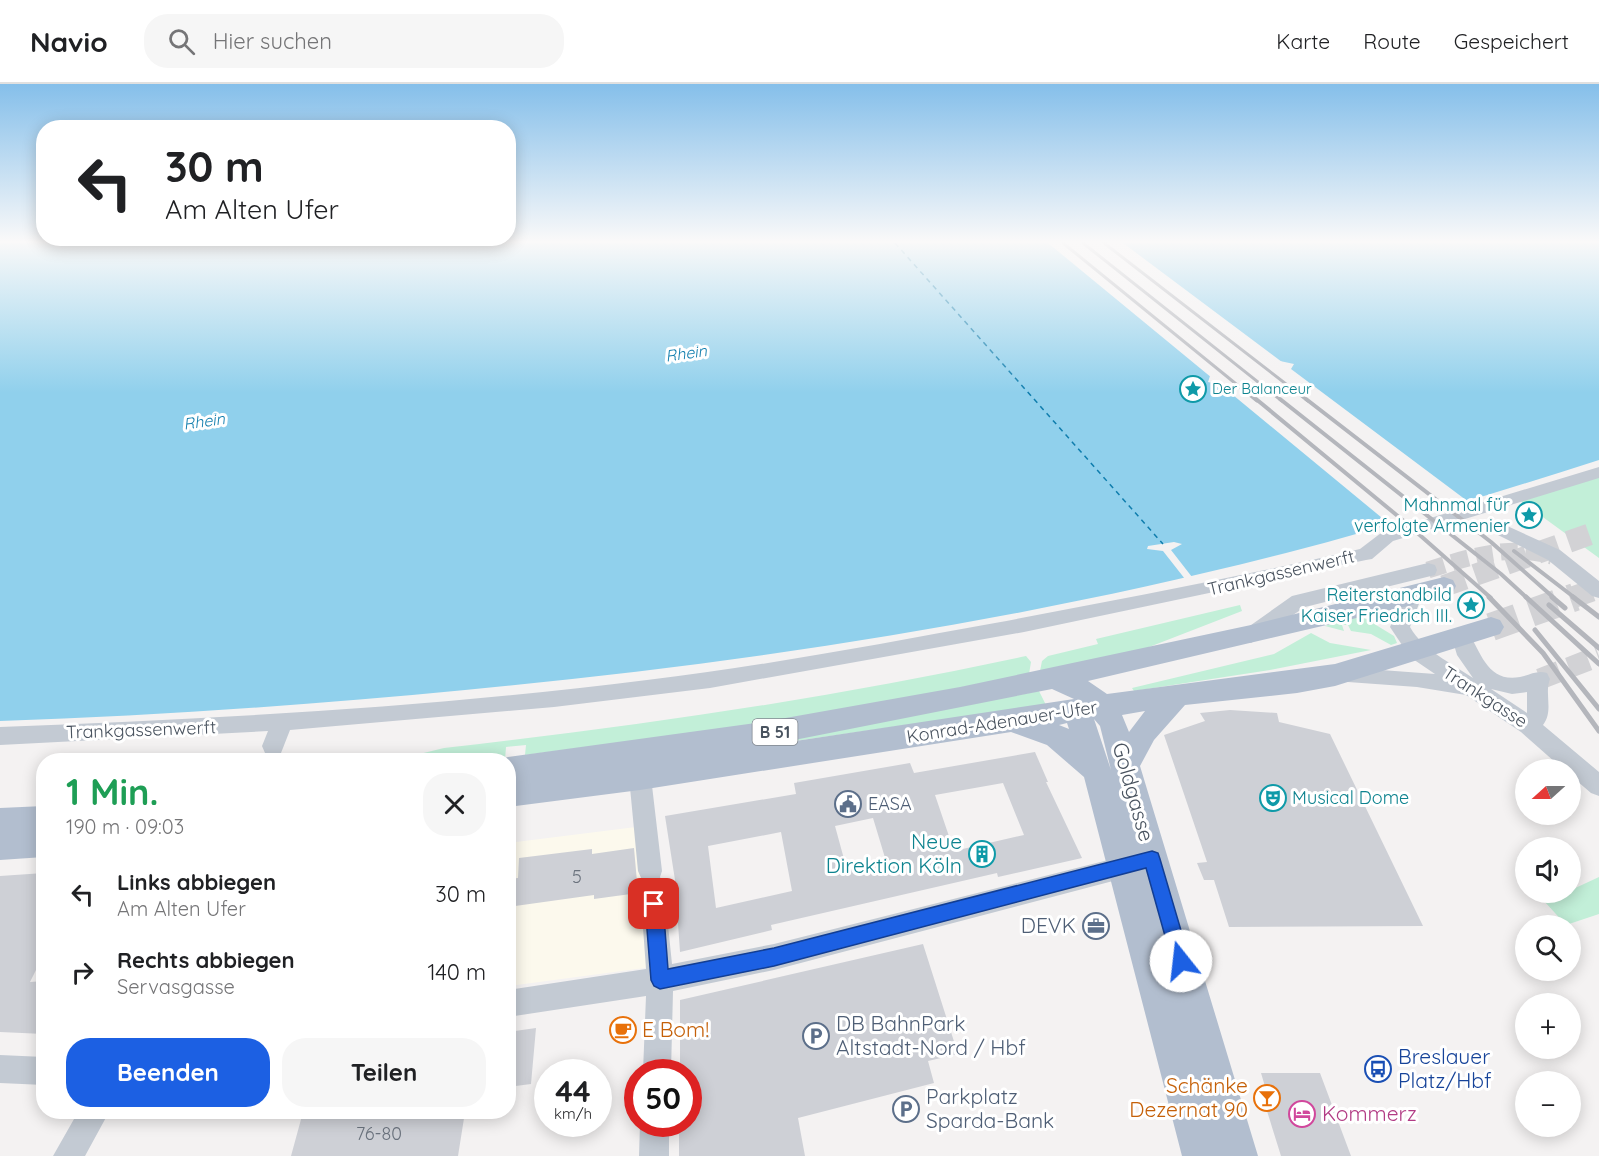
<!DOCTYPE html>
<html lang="de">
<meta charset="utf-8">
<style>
:root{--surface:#fff;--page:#f6f6f6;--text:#202124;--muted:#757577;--line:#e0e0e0;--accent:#1c60e3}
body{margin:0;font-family:Quicksand,sans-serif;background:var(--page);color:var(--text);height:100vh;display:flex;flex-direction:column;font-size:22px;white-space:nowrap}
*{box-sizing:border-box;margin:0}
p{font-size:20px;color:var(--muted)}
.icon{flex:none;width:33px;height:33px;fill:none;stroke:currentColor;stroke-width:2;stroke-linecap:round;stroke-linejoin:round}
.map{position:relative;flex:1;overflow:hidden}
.drawer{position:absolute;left:36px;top:669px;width:480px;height:366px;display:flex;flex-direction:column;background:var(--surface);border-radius:24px;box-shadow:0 3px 15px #0003}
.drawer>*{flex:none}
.banner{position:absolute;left:36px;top:36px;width:480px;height:126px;border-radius:24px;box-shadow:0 3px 15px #0003;background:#fff;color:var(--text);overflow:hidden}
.needle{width:39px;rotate:249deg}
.buttons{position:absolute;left:1515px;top:675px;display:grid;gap:12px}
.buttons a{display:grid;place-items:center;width:66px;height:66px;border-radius:50%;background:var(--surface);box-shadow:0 3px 15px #0003;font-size:30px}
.speed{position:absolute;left:534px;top:975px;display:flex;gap:12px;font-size:30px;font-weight:700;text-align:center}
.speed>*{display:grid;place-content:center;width:78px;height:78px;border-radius:50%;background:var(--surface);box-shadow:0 3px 15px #0003;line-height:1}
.speed small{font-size:15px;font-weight:400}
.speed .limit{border:9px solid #d22;background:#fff;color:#111}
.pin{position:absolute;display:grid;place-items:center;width:51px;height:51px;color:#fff;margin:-26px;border-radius:12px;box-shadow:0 3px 9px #0006}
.me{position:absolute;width:66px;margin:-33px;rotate:344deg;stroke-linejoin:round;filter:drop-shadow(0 0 4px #0008)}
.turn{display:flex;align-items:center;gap:21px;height:126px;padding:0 30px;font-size:27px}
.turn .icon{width:78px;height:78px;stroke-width:2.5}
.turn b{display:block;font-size:42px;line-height:51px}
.round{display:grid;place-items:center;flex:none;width:63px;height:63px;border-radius:24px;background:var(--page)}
.headline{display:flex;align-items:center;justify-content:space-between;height:102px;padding:0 30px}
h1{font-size:36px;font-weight:700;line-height:45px;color:#1e9e55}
.button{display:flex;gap:12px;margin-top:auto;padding:12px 30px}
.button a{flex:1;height:69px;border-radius:24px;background:var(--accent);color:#fff;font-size:24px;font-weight:700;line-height:69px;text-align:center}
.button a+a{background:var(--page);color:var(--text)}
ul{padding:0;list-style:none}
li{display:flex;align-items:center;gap:18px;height:78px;padding:0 30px}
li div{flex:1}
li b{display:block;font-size:22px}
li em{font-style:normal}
header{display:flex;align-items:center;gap:36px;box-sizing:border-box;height:84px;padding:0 30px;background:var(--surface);border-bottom:2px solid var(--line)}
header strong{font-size:28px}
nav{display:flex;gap:33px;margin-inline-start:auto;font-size:21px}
.search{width:420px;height:54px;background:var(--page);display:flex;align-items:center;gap:15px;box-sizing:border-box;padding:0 21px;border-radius:24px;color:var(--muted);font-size:22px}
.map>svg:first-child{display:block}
.commercial{fill:#fcf9ed}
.green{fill:#c2efd8}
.water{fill:#90d0ec;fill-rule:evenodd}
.pier{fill:#f4f2f2}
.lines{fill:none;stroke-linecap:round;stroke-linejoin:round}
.ferry{stroke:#0f7dad;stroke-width:1.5;stroke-dasharray:5 4.5;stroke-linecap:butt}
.building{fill:#ced0d6;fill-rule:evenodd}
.minor-tunnel-far1{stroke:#d2d2d5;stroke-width:17;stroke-dasharray:17 8;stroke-linecap:butt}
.minor-tunnel{stroke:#d2d2d5;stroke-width:21;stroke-dasharray:21 10;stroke-linecap:butt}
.major-tunnel-far1{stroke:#d2d2d5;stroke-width:22;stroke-dasharray:22 11;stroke-linecap:butt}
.major-tunnel{stroke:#d2d2d5;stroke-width:28;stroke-dasharray:28 14;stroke-linecap:butt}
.minor{fill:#c3cad3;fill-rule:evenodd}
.major{fill:#b2becf;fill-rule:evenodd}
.rail-far2{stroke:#b4b6bc;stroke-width:3}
.rail-far1{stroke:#b4b6bc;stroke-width:4}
.rail{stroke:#b4b6bc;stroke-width:5}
.route{fill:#1c60e3;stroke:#123e94;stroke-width:1.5}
.labels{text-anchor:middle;stroke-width:6;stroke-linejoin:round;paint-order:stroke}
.far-culture-label{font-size:15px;fill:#0d838f;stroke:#fff;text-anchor:start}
.far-water-label{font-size:16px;font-style:italic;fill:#0f7dad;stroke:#fff}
.shield{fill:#fff;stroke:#80878f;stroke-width:1.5}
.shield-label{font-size:16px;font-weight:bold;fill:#49535f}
.culture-label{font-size:18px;fill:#0d838f;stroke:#fff;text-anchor:end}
.street-label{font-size:18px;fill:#49535f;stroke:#fff}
.service-label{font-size:18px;fill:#4e5e75;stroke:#fff;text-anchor:start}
.near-number-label{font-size:18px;fill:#6a727d}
.near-street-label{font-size:21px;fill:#49535f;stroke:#fff}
.near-culture-label{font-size:21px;fill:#0d838f;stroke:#fff;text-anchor:end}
.near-service-label{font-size:21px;fill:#4e5e75;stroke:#fff;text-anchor:start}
.near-food-label{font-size:21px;fill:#c56008;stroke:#fff;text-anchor:start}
.near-transit-label{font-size:21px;fill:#164399;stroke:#fff;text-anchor:start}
.near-hotel-label{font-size:21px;fill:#b23c85;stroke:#fff;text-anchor:start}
</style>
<header>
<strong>Navio</strong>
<div class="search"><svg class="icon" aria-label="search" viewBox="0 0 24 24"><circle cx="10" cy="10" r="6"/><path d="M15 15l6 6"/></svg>Hier suchen</div>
<nav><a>Karte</a><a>Route</a><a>Gespeichert</a></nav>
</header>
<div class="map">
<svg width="1599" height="1072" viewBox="0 0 1599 1072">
<rect width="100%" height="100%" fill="#f4f2f2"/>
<path class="commercial" d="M 636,743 L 652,883 L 509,902 L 508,759 Z"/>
<path class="green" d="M 1599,388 L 1599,474 L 1514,412 Z
M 1240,521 L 1242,527 L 1144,565 L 1040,587 L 1042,577 L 1048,572 L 1098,560 L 1096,555 Z
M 1358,530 L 1394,552 L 1397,559 L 1391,561 L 1371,550 L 1351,547 L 1348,541 L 1342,541 L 1344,547 L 1325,542 Z
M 1311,549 L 1330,559 L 1371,566 L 1270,586 L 1134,607 L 1132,604 L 1274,570 Z
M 1026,572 L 1031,578 L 1029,590 L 793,636 L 525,671 L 526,661 L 506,663 L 505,676 L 395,676 L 444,664 C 640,642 833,614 1026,572 Z
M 1039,607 L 1046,621 L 565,690 L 807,652 Z
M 1599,793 L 1599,830 L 1566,841 L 1544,817 L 1570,808 L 1571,806 Z"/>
<path class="water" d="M 0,159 L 1599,159 L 1599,376 C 1495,409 1391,442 1286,469 C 1017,538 741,580 465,606 C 310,621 155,632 0,637 ZM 1280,277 L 1294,280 L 1291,285 L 1221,301 L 1208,298 L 1210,292 Z"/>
<path class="pier" d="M 1048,159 L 1123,159 L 1286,281 L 1212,294 Z
M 1288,283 L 1291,285 L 1470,419 L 1393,443 L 1216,297 L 1221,298 Z
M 1174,458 L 1182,460 L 1171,466 L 1192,493 L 1185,495 L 1163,467 L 1147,465 L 1148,462 Z"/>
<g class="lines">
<path class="ferry" d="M 895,159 L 1163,460"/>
</g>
<path class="building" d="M 1230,626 L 1277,629 L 1279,638 L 1330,650 L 1423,842 L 1229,843 L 1214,796 L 1204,796 L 1197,779 L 1207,778 L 1164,651 L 1205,637 L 1200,629 Z
M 1035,668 L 1048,698 L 1046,698 L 1082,774 L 998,793 L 997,789 L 771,841 L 772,846 L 680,868 L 675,796 L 665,732 L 796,710 L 794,699 L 910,679 L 914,689 ZM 1003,699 L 1024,751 L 954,767 L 935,711 ZM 873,734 L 886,777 L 847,786 L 835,742 ZM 781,748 L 792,807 L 716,824 L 708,762 Z
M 634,764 L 638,809 L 594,815 L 594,811 L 508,823 L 508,795 L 518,794 L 519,774 L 592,765 L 592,770 Z
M 44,789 L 44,870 L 30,898 L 44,897 L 44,950 L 0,948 L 0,792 Z
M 923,860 L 958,970 L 928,977 L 934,999 L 798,1034 L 805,1072 L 679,1072 L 679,1040 L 688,1040 L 688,988 L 680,988 L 680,916 Z
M 536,944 L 531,1000 L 508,1003 L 508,948 Z
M 1261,989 L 1320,989 L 1351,1072 L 1281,1072 L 1267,1027 L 1272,1026 Z
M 303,1028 L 465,1028 L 458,1072 L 291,1072 Z"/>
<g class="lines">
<path class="minor-tunnel-far1" d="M 1428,486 C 1470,473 1508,460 1552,472"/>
<path class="minor-tunnel" d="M 1540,595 L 1599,572"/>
<path class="major-tunnel-far1" d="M 1444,502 L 1599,447
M 1571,514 L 1599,504"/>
<path class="major-tunnel" d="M 1491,543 L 1575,513"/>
<path class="minor" d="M 1599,383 L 1599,394 L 1393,457 L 1372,475 L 1366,476 L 1024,548 L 710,604 L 554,623 L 290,646 L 281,669 L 273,671 L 265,669 L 262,662 L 268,647 L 0,661 L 0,643 C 216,635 433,623 647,596 C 764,582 879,560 995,539 C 1117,516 1239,493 1360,465 L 1381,449 Z
M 1494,436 L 1560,466 L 1599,497 L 1599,514 L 1592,512 L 1548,476 L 1488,446 L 1485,442 Z
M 1428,479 L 1435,481 L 1437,486 L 1435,491 L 1305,523 L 1251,559 L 1244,556 L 1241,551 L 1244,546 L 1292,512 Z
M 1412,505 L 1419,507 L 1422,512 L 1410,543 C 1423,566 1451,579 1473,594 L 1457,571 L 1452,554 L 1455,549 L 1462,546 L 1469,549 C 1481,570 1489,599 1520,593 C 1530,591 1537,586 1547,589 L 1550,595 C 1544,610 1554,627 1543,641 L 1599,688 L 1599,712 L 1591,709 L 1570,691 L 1570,686 L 1564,686 L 1521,648 L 1466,611 L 1417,603 L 1334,597 L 1331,591 L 1334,585 L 1341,583 L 1435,590 L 1410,573 L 1390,543 L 1405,507 ZM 1491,605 L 1512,610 L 1527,608 L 1527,629 Z
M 640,683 L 648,686 L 651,693 L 662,787 L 660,793 L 664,802 L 672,880 L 774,860 L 1132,770 L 1141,773 L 1144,781 L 1141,789 L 1132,792 L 774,886 L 673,907 L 671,988 L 643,988 L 646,912 L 508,933 L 508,906 L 646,885 L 640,802 L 642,796 L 638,787 L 629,693 L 632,686 Z
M 0,971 L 44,973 L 44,1001 L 0,999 Z
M 78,1028 L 109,1028 L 85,1072 L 53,1072 Z
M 640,1040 L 669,1040 L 669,1072 L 639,1072 Z"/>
<path class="major" d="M 1444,493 L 1453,496 L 1456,502 L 1453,508 L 1412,521 L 1088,597 L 1107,610 L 1335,580 L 1491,533 L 1500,536 L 1504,543 L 1500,550 L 1335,602 L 1297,609 L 1185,621 L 1154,656 L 1140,682 L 1258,1072 L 1182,1072 L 1084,693 L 1047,661 L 1011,648 L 640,706 L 508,723 L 508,676 L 499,676 L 508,673 L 763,638 L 960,603 L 1251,541 ZM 1052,605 L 1074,615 L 769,661 ZM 1145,627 L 1129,648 L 1122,631 ZM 1094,635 L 1100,642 L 1111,686 ZM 1067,639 L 1069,645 L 1059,641 Z
M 44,722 L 44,773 L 0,776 L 0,724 Z"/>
<path class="rail-far2" d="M 1063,159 L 1257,317
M 1083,159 L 1282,317
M 1104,159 L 1308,317"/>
<path class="rail-far1" d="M 1256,315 L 1405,438 L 1491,514
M 1280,315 L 1501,490 L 1527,514
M 1306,315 L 1491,458 L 1554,514
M 1514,467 L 1575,514"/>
<path class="rail" d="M 1489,513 L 1543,569 L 1599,647
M 1526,513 L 1599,580
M 1552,513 L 1565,524
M 1573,513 L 1599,533
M 1549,521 L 1599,564
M 1535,546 L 1599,625"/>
</g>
<linearGradient id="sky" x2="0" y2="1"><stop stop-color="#85bfea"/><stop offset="0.51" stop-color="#faf9f9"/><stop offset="1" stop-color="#faf9f9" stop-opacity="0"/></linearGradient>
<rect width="1599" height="309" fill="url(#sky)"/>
<path class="route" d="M 1152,767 L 1158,769 L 1160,775 L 1190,877 L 1188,883 L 1181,886 L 1175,883 L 1172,877 L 1146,784 L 774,882 L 660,905 L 654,902 L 651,896 L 645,820 L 648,814 L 654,811 L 660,814 L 663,820 L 668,885 L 774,864 Z"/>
<defs>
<symbol id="sight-ring" viewBox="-11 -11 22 22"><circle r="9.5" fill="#fff" stroke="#0f9aa8" stroke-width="1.5"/><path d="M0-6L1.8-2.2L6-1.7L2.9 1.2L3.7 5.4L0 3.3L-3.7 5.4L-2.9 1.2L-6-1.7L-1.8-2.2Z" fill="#0f9aa8"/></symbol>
<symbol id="theatre-ring" viewBox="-11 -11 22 22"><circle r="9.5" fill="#fff" stroke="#0f9aa8" stroke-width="1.5"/><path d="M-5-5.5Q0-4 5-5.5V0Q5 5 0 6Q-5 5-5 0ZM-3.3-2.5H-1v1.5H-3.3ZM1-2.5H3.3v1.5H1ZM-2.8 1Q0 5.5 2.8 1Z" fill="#0f9aa8"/></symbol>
<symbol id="civic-ring" viewBox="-11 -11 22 22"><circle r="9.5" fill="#fff" stroke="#5c6f8a" stroke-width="1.5"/><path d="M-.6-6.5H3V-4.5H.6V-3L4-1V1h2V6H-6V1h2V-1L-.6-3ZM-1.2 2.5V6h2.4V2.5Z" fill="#5c6f8a"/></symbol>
<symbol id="building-ring" viewBox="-11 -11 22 22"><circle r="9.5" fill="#fff" stroke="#0f9aa8" stroke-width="1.5"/><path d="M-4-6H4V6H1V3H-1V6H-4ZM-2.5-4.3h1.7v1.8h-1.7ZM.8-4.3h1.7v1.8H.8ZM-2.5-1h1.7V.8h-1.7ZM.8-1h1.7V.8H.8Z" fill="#0f9aa8"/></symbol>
<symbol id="office-ring" viewBox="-11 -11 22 22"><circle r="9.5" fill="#fff" stroke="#5c6f8a" stroke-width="1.5"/><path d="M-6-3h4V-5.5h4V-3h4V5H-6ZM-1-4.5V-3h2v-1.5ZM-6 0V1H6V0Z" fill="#5c6f8a"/></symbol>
<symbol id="cafe-ring" viewBox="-11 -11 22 22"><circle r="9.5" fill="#fff" stroke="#e8710a" stroke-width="1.5"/><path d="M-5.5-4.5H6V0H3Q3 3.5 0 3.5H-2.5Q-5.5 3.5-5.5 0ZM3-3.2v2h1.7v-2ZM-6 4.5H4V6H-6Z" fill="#e8710a"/></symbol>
<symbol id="parking-ring" viewBox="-11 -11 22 22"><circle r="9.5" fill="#fff" stroke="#5c6f8a" stroke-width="1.5"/><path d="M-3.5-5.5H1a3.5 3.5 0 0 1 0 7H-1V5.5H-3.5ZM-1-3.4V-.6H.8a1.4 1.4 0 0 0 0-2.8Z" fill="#5c6f8a"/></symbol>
<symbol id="bus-ring" viewBox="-11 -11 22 22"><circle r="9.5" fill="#fff" stroke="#1a4fb4" stroke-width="1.5"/><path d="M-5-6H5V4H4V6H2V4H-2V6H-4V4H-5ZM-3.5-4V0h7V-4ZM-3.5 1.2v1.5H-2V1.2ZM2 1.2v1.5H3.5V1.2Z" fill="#1a4fb4"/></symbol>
<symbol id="bar-ring" viewBox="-11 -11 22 22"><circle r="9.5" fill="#fff" stroke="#e8710a" stroke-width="1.5"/><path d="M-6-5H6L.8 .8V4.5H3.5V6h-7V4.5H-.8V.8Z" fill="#e8710a"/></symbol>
<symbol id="hotel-ring" viewBox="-11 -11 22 22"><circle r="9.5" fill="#fff" stroke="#d1479c" stroke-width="1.5"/><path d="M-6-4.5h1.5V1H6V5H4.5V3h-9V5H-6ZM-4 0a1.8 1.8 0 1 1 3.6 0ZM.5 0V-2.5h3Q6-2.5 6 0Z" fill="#d1479c"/></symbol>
</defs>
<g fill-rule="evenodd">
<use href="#sight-ring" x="1178" y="290" width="30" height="30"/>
<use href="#sight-ring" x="1514" y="416" width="30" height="30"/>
<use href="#sight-ring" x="1456" y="506" width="30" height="30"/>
<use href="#theatre-ring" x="1258" y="699" width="30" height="30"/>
<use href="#civic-ring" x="833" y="705" width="30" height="30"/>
<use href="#building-ring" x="967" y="755" width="30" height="30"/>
<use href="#office-ring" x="1081" y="827" width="30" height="30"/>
<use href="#cafe-ring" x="608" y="931" width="30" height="30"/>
<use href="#parking-ring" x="801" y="937" width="30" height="30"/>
<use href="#bus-ring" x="1363" y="970" width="30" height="30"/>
<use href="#bar-ring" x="1252" y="999" width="30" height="30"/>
<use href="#parking-ring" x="891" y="1010" width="30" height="30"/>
<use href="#hotel-ring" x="1287" y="1015" width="30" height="30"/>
</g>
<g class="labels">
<g class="far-culture-label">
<text x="1212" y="310">Der Balanceur</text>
</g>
<g class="far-water-label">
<text transform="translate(686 269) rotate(-8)" y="6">Rhein</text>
<text transform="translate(204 337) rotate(-8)" y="6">Rhein</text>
</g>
<rect class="shield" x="752.5" y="635" width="45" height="26" rx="4.5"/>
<g class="shield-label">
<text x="775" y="654">B 51</text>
</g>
<g class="culture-label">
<text x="1510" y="427">Mahnmal für<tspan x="1510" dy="21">verfolgte Armenier</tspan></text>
<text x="1452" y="517">Reiterstandbild<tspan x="1452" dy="21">Kaiser Friedrich III.</tspan></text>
<text x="1292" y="720" text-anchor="start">Musical Dome</text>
</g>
<g class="street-label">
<text transform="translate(1281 489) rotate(-13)" y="6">Trankgassenwerft</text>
<text transform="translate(1485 613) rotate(33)" y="6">Trankgasse</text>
<text transform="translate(1002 638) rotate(-9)" y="6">Konrad-Adenauer-Ufer</text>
<text transform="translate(141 646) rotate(-2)" y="6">Trankgassenwerft</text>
</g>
<g class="service-label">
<text x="868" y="726">EASA</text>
</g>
<g class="near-number-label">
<text x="577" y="799">5</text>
<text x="379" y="1056">76-80</text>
</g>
<g class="near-street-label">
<text transform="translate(1133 708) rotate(74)" y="7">Goldgasse</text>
</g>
<g class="near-culture-label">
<text x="962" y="765">Neue<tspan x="962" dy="24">Direktion Köln</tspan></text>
</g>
<g class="near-service-label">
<text x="1076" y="849" text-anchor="end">DEVK</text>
<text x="836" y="947">DB BahnPark<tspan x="836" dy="24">Altstadt-Nord / Hbf</tspan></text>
<text x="926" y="1020">Parkplatz<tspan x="926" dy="24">Sparda-Bank</tspan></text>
</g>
<g class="near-food-label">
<text x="642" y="953">E Bom!</text>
<text x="1248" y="1009" text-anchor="end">Schänke<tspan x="1248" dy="24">Dezernat 90</tspan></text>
</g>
<g class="near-transit-label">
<text x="1398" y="980">Breslauer<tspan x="1398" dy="24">Platz/Hbf</tspan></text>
</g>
<g class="near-hotel-label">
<text x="1322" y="1037">Kommerz</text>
</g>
</g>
</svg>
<div class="buttons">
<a><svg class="needle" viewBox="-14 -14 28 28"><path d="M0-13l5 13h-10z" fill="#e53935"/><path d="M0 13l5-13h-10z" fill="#757577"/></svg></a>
<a><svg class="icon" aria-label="sound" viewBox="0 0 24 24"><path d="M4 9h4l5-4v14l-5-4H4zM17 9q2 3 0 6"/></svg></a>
<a><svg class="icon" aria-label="search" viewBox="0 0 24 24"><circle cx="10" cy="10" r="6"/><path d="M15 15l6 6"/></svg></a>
<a>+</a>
<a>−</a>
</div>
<div class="speed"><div>44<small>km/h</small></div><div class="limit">50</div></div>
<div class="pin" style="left:654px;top:820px;background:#d93025"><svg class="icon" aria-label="arrive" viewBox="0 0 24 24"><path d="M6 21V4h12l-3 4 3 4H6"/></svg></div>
<svg class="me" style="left:1181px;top:877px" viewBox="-20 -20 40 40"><circle r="19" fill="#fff"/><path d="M0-13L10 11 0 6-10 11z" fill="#1c60e3"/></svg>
<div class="banner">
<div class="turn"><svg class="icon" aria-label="left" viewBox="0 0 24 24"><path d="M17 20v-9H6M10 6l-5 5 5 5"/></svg><div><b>30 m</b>Am Alten Ufer</div></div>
</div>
<section class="drawer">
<div class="headline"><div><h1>1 Min.</h1><p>190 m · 09:03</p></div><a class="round"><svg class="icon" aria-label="close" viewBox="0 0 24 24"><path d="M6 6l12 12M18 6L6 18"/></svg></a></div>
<ul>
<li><svg class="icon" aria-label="left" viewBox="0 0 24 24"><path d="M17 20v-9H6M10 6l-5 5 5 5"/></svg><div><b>Links abbiegen</b><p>Am Alten Ufer</p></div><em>30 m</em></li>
<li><svg class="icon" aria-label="right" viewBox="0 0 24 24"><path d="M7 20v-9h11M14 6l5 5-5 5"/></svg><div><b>Rechts abbiegen</b><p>Servasgasse</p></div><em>140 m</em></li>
</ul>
<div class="button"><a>Beenden</a><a>Teilen</a></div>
</section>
</div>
